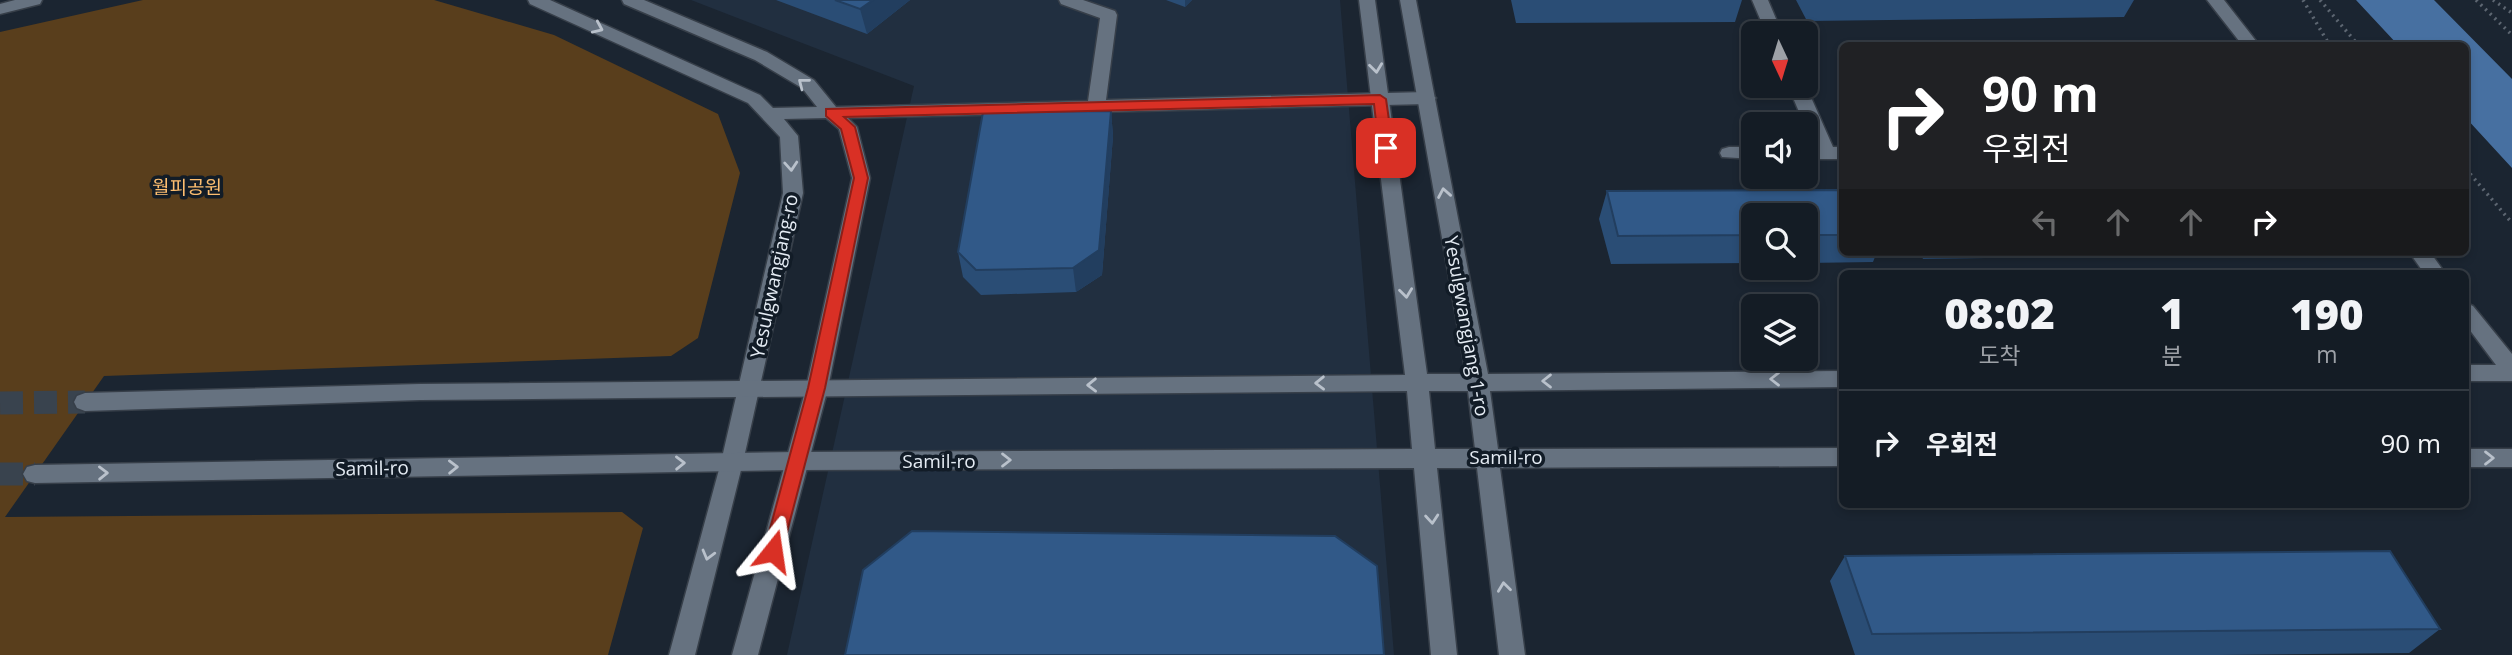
<!DOCTYPE html>
<html lang="ko">
<meta charset="utf-8">
<style>
:root{--surface:#141c25;--page:#1d252d;--text:#f1f3f6;--muted:#9da1a7;--line:#333a42}
body{margin:0;font-family:"Open Sans","Noto Sans KR",sans-serif;background:var(--page);color:var(--text);height:100vh;display:flex;flex-direction:column;font-size:26px;white-space:nowrap}
*{box-sizing:border-box;margin:0}
p{font-size:23px;color:var(--muted)}
.icon{flex:none;width:38px;height:38px;fill:none;stroke:currentColor;stroke-width:2;stroke-linecap:round;stroke-linejoin:round}
.map{position:relative;flex:1;overflow:hidden}
.side{position:absolute;left:1839px;top:270px;width:630px;height:238px;display:flex;flex-direction:column;background:var(--surface);border-radius:10px;box-shadow:0 4px 10px #0003,0 0 0 2px var(--line)}
.side>*{flex:none}
.top-card{position:absolute;left:1839px;top:42px;width:630px;height:214px;border-radius:10px;box-shadow:0 4px 10px #0003,0 0 0 2px var(--line);background:#202124;color:#fff;overflow:hidden}
.needle{width:46px;rotate:176deg}
.controls{position:absolute;left:1741px;top:21px;display:grid;gap:14px}
.controls a{display:grid;place-items:center;width:77px;height:77px;border-radius:10px;background:var(--surface);box-shadow:0 4px 10px #0003,0 0 0 2px var(--line);font-size:35px}
.pin{position:absolute;display:grid;place-items:center;width:60px;height:60px;color:#fff;margin:-30px;border-radius:14px;box-shadow:0 4px 10px #0006}
.me{position:absolute;width:77px;margin:-38px;rotate:15deg;stroke-linejoin:round;filter:drop-shadow(0 0 5px #0008)}
.turn{display:flex;align-items:center;gap:24px;height:147px;padding:0 28px;font-size:32px}
.turn .icon{width:91px;height:91px;stroke-width:2.5}
.turn b{display:block;font-size:49px;line-height:60px}
.lanes{display:flex;align-items:center;height:66px;padding:0 28px;background:#0003;justify-content:center;gap:35px;direction:ltr}
.lanes .off{opacity:.35}
.eta{display:flex;justify-content:space-evenly;align-items:center;height:119px;text-align:center}
.eta b{font-size:42px;font-weight:800;line-height:49px}
ul{padding:0;list-style:none}
li{display:flex;align-items:center;gap:21px;height:105px;padding:0 28px;border-top:2px solid var(--line)}
li div{flex:1}
li b{display:block;font-size:26px}
li em{font-style:normal}
.map>svg:first-child{display:block}
.built{fill:#212f40}
.green{fill:#593e1c}
.water{fill:#4770a1}
.lines{fill:none;stroke-linecap:round;stroke-linejoin:round}
.tertiary-tunnel{stroke:#39434e;stroke-width:23;stroke-dasharray:23 11;stroke-linecap:butt}
.service-casing{stroke:#373f49;stroke-width:3}
.minor-casing{stroke:#373f49;stroke-width:3}
.tertiary-casing{stroke:#373f49;stroke-width:3}
.path{stroke:#5d6671;stroke-width:3.5;stroke-dasharray:2 4.5;stroke-linecap:butt}
.service{fill:#667280;fill-rule:evenodd}
.minor{fill:#667280;fill-rule:evenodd}
.tertiary{fill:#667280;fill-rule:evenodd}
.wall{fill:#2a4d75}
.shaded-wall{fill:#223e5f}
.building{fill:#315988;stroke:#223e5f;stroke-width:2}
.oneway{stroke:#b9c1cb}
.route{fill:#d93025;stroke:#8d1f18;stroke-width:2}
.labels{text-anchor:middle;stroke-width:7;stroke-linejoin:round;paint-order:stroke}
.park-label{font-size:19px;fill:#fdbe70;stroke:#121c27}
.street-label{font-size:19px;fill:#e5ecf4;stroke:#121c27}
</style>
<div class="map">
<svg width="2512" height="655" viewBox="0 0 2512 655">
<rect width="100%" height="100%" fill="#1b2531"/>
<path class="built" d="M 691,0 L 1340,0 L 1394,655 L 787,655 L 914,86 Z"/>
<path class="green" d="M 143,0 L 434,0 L 554,35 L 718,114 L 740,173 L 698,338 L 671,356 L 104,376 L 5,517 L 622,512 L 643,528 L 608,655 L 0,655 L 0,32 Z"/>
<path class="water" d="M 2356,0 L 2434,0 L 2512,79 L 2512,168 L 2466,118 L 2466,46 L 2398,45 Z"/>
<g class="lines">
<path class="tertiary-tunnel" d="M 0,403 L 85,402
M 0,474 L 35,474"/>
<defs>
<path id="service" d="M 1752,0 L 1768,0 L 1782,33 L 1766,33 Z
M 1788,86 L 1806,86 L 1833,147 L 1843,147 L 1843,159 L 1806,159 L 1806,147 L 1814,147 Z
M 1729,147 L 1754,147 L 1754,159 L 1722,157 L 1720,153 L 1722,149 Z"/>
<path id="minor" d="M 15,0 L 42,0 L 40,4 L 0,14 L 0,4 Z
M 528,0 L 550,0 L 760,95 L 773,108 L 817,107 L 802,88 L 755,60 L 624,4 L 622,0 L 644,0 L 767,52 L 814,80 L 836,107 L 1088,101 L 1100,18 L 1061,4 L 1059,0 L 1083,0 L 1115,11 L 1117,15 L 1106,100 L 1427,92 L 1436,98 L 1427,104 L 848,118 L 857,127 L 870,178 L 828,388 L 758,655 L 732,655 L 806,388 L 852,178 L 839,129 L 826,118 L 784,119 L 798,136 L 803,193 L 743,462 L 695,655 L 669,655 L 721,462 L 783,193 L 780,137 L 748,103 L 530,4 Z"/>
<path id="tertiary" d="M 1359,0 L 1375,0 L 1427,374 L 1466,374 L 1400,0 L 1416,0 L 1488,374 L 1843,371 L 1843,387 L 1490,391 L 1498,449 L 1843,448 L 1843,466 L 1500,468 L 1525,655 L 1499,655 L 1477,468 L 1437,468 L 1457,655 L 1431,655 L 1414,468 L 797,470 L 35,483 L 27,481 L 23,474 L 27,467 L 35,465 L 797,452 L 1412,449 L 1407,391 L 420,400 L 85,411 L 77,408 L 74,402 L 77,396 L 85,393 L 420,384 L 1405,375 ZM 1429,391 L 1468,391 L 1475,449 L 1435,449 Z
M 2207,0 L 2224,0 L 2260,46 L 2243,46 Z
M 2409,252 L 2430,252 L 2445,273 L 2424,273 Z
M 2466,303 L 2473,306 L 2512,354 L 2512,381 L 2466,381 L 2466,365 L 2496,365 L 2466,325 Z
M 2466,449 L 2512,449 L 2512,467 L 2466,467 Z"/>
</defs>
<use href="#service" class="service-casing"/>
<use href="#minor" class="minor-casing"/>
<use href="#tertiary" class="tertiary-casing"/>
<path class="path" d="M 2303,0 L 2330,46
M 2320,0 L 2359,46
M 2476,0 L 2512,35
M 2493,0 L 2512,13
M 2466,169 L 2512,223"/>
<use href="#service" class="service"/>
<use href="#minor" class="minor"/>
<use href="#tertiary" class="tertiary"/>
</g>
<path class="wall" d="M 776,0 L 910,0 L 867,34 Z
M 1166,0 L 1192,0 L 1185,7 Z
M 1511,0 L 1742,0 L 1735,22 L 1516,23 Z
M 1796,0 L 2134,0 L 2124,17 L 1807,21 Z
M 1111,111 L 1113,136 L 1102,275 L 1076,292 L 981,295 L 963,277 L 958,252 Z
M 1843,190 L 1843,252 L 1877,252 L 1873,262 L 1806,263 L 1806,215 L 1754,215 L 1754,263 L 1611,264 L 1599,219 L 1607,191 Z
M 1920,252 L 2303,252 L 2302,253 L 1923,259 Z
M 1845,556 L 2440,629 L 2409,653 L 2217,655 L 1855,655 L 1830,581 Z"/>
<path class="shaded-wall" d="M 873,0 L 910,0 L 867,34 L 860,9 Z
M 1185,0 L 1192,0 L 1185,7 Z
M 1111,111 L 1113,136 L 1102,275 L 1076,292 L 1073,268 Z"/>
<path class="building" d="M 835,0 L 873,0 L 860,9 Z
M 1111,111 L 1099,250 L 1073,268 L 976,270 L 958,252 L 983,112 Z
M 1843,190 L 1843,235 L 1806,235 L 1806,215 L 1754,215 L 1754,235 L 1618,236 L 1607,191 Z
M 912,531 L 1335,536 L 1377,566 L 1384,655 L 845,655 L 863,570 Z
M 2390,551 L 2440,629 L 1872,634 L 1845,556 Z"/>
<defs><path id="oneway-chevron" d="M-2-3.5L2.5 0L-2 3.5" fill="none" stroke-width="1.6" stroke-linecap="round" stroke-linejoin="round" transform="scale(1.75)"/></defs>
<g class="oneway">
<use href="#oneway-chevron" transform="translate(598 28) rotate(24)"/>
<use href="#oneway-chevron" transform="translate(1376 68) rotate(83)"/>
<use href="#oneway-chevron" transform="translate(803 83) rotate(-142)"/>
<use href="#oneway-chevron" transform="translate(791 166) rotate(86)"/>
<use href="#oneway-chevron" transform="translate(1444 193) rotate(-100)"/>
<use href="#oneway-chevron" transform="translate(1406 293) rotate(83)"/>
<use href="#oneway-chevron" transform="translate(1775 379) rotate(180)"/>
<use href="#oneway-chevron" transform="translate(1547 381) rotate(180)"/>
<use href="#oneway-chevron" transform="translate(1320 383) rotate(179)"/>
<use href="#oneway-chevron" transform="translate(1092 385) rotate(179)"/>
<use href="#oneway-chevron" transform="translate(2489 458)"/>
<use href="#oneway-chevron" transform="translate(1006 460)"/>
<use href="#oneway-chevron" transform="translate(680 463) rotate(-1)"/>
<use href="#oneway-chevron" transform="translate(453 467) rotate(-1)"/>
<use href="#oneway-chevron" transform="translate(103 473) rotate(-1)"/>
<use href="#oneway-chevron" transform="translate(1432 519) rotate(85)"/>
<use href="#oneway-chevron" transform="translate(708 555) rotate(105)"/>
<use href="#oneway-chevron" transform="translate(1504 587) rotate(-97)"/>
</g>
<path class="route" d="M 1380,95 L 1386,99 L 1393,148 L 1386,153 L 1379,148 L 1374,104 L 844,117 L 855,127 L 868,178 L 825,388 L 782,551 L 780,556 L 773,559 L 767,556 L 764,551 L 808,388 L 854,178 L 841,129 L 826,116 L 826,109 Z"/>
<g class="labels">
<g class="park-label">
<text x="187" y="194">월피공원</text>
</g>
<g class="street-label">
<text transform="translate(774 276) rotate(-78)" y="7">Yesulgwangjang-ro</text>
<text transform="translate(1467 326) rotate(80)" y="7">Yesulgwangjang 1-ro</text>
<text x="1506" y="464">Samil-ro</text>
<text x="939" y="468">Samil-ro</text>
<text transform="translate(372 468) rotate(-1)" y="7">Samil-ro</text>
</g>
</g>
</svg>
<div class="controls">
<a><svg class="needle" viewBox="-14 -14 28 28"><path d="M0-13l5 13h-10z" fill="#e53935"/><path d="M0 13l5-13h-10z" fill="#9da1a7"/></svg></a>
<a><svg class="icon" aria-label="sound" viewBox="0 0 24 24"><path d="M4 9h4l5-4v14l-5-4H4zM17 9q2 3 0 6"/></svg></a>
<a><svg class="icon" aria-label="search" viewBox="0 0 24 24"><circle cx="10" cy="10" r="6"/><path d="M15 15l6 6"/></svg></a>
<a><svg class="icon" aria-label="layers" viewBox="0 0 24 24"><path d="M12 4l9 5-9 5-9-5zM3 14l9 5 9-5"/></svg></a>
</div>
<div class="pin" style="left:1386px;top:148px;background:#d93025"><svg class="icon" aria-label="arrive" viewBox="0 0 24 24"><path d="M6 21V4h12l-3 4 3 4H6"/></svg></div>
<svg class="me" style="left:773px;top:551px" viewBox="-20 -20 40 40"><path d="M0-17L14 15 0 8-14 15z" fill="#d93025" stroke="#fff" stroke-width="4"/></svg>
<div class="top-card">
<div class="turn"><svg class="icon" aria-label="right" viewBox="0 0 24 24"><path d="M7 20v-9h11M14 6l5 5-5 5"/></svg><div><b>90 m</b>우회전</div></div>
<div class="lanes"><svg class="icon off" aria-label="left" viewBox="0 0 24 24"><path d="M17 20v-9H6M10 6l-5 5 5 5"/></svg><svg class="icon off" aria-label="ahead" viewBox="0 0 24 24"><path d="M12 20V5M6 11l6-6 6 6"/></svg><svg class="icon off" aria-label="ahead" viewBox="0 0 24 24"><path d="M12 20V5M6 11l6-6 6 6"/></svg><svg class="icon" aria-label="right" viewBox="0 0 24 24"><path d="M7 20v-9h11M14 6l5 5-5 5"/></svg></div>
</div>
<section class="side">
<div class="eta">
<div><b>08:02</b><p>도착</p></div>
<div><b>1</b><p>분</p></div>
<div><b>190</b><p>m</p></div>
</div>
<ul>
<li><svg class="icon" aria-label="right" viewBox="0 0 24 24"><path d="M7 20v-9h11M14 6l5 5-5 5"/></svg><div><b>우회전</b></div><em>90 m</em></li>
</ul>
</section>
</div>
